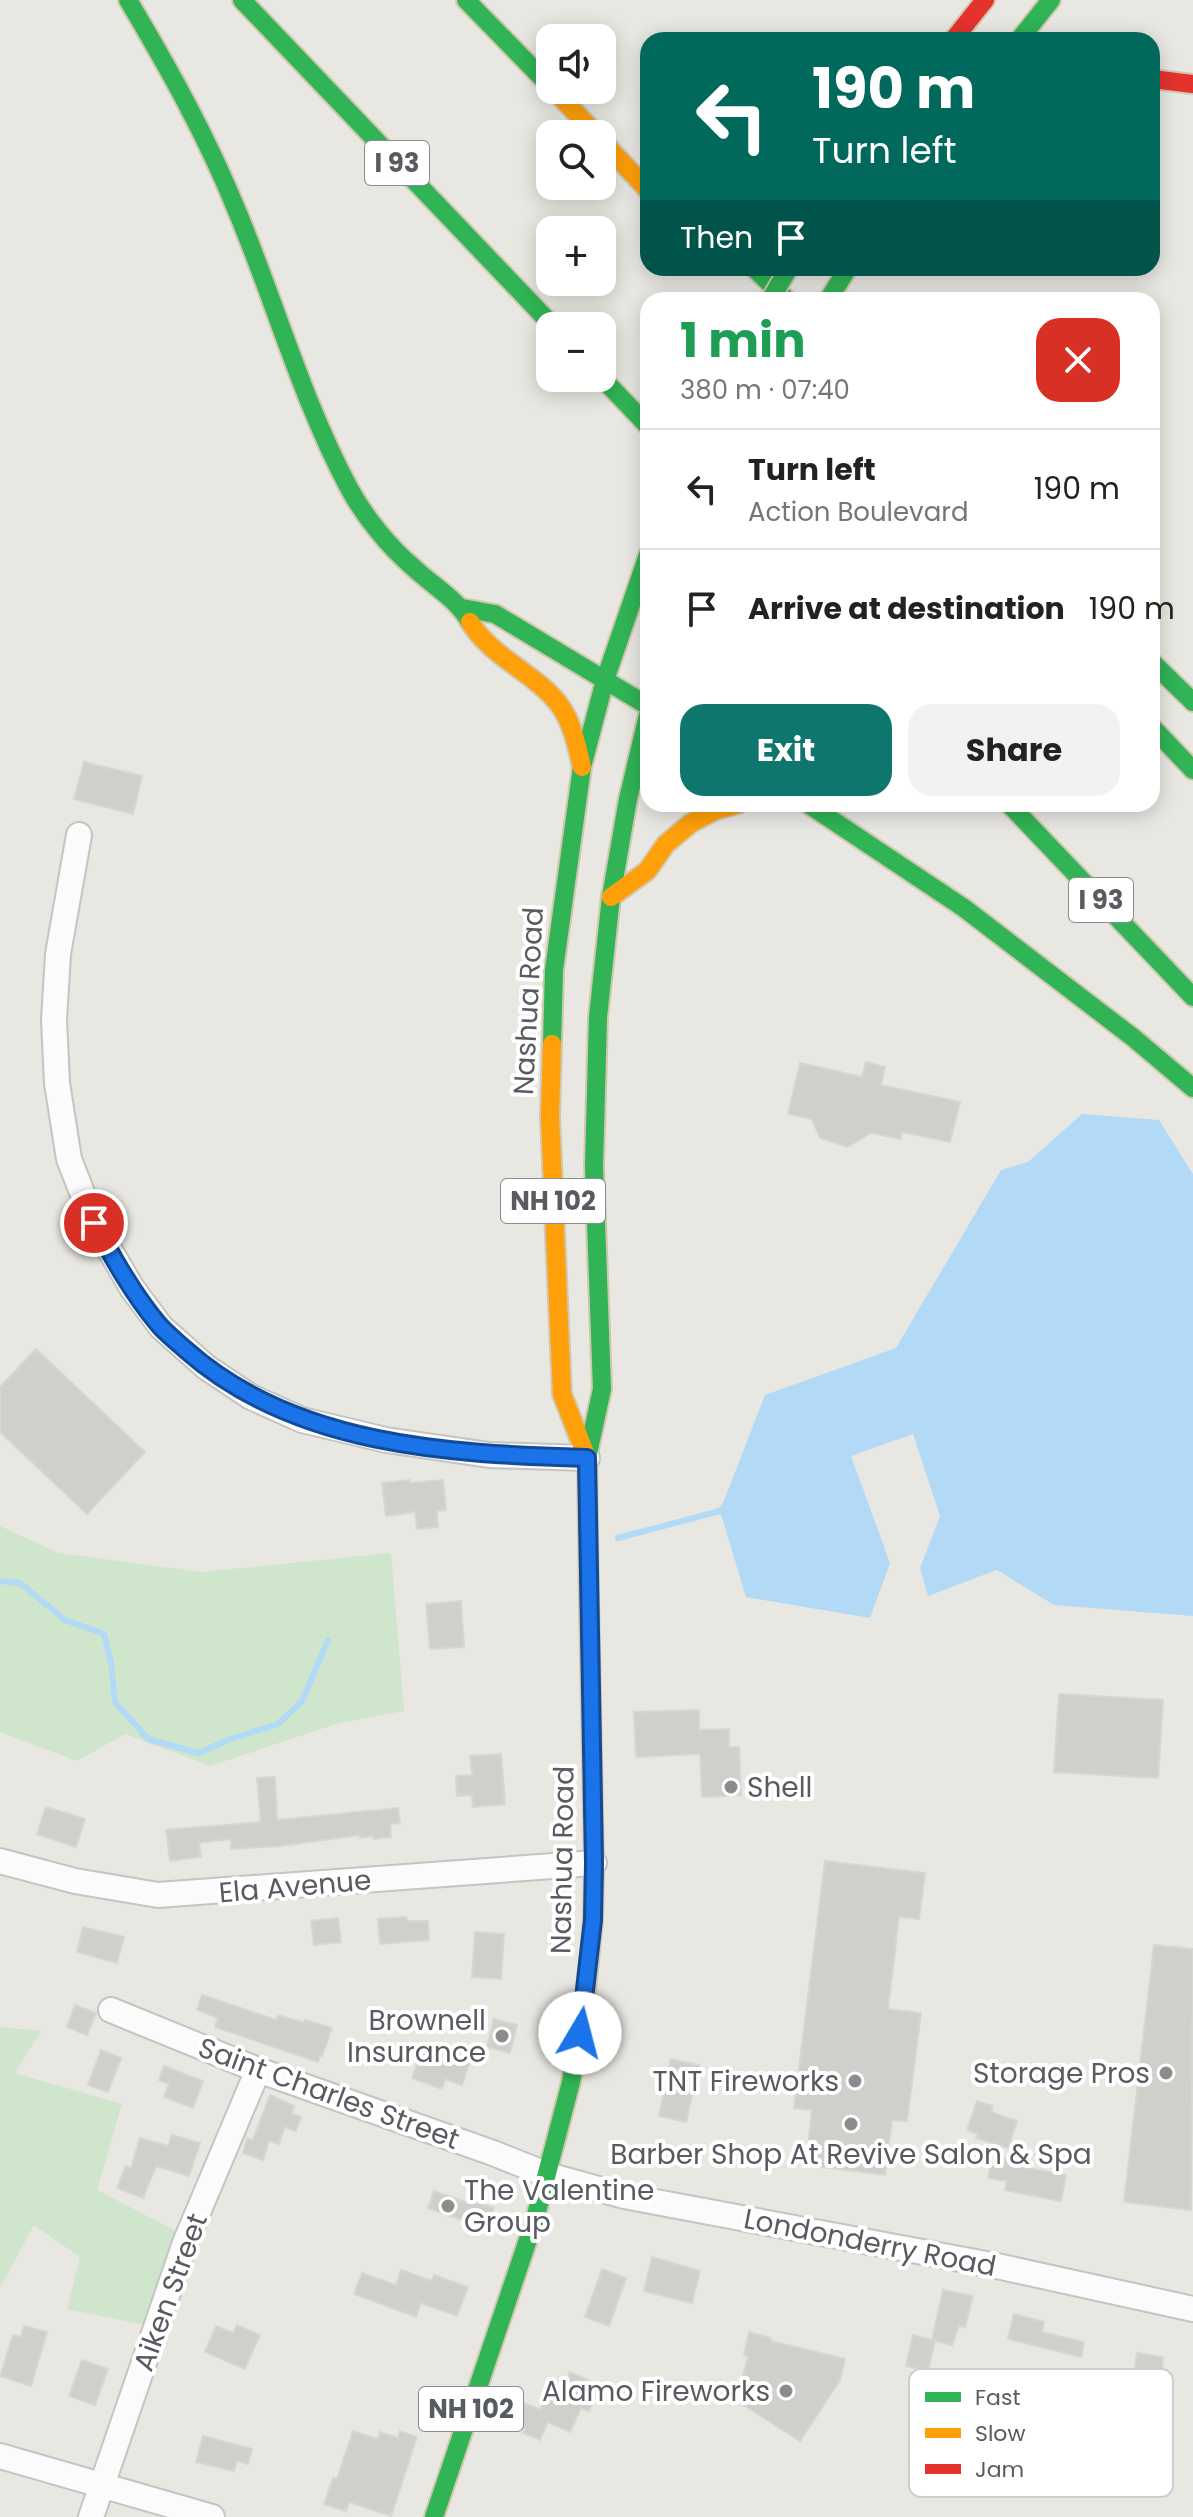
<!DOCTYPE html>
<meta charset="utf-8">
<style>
:root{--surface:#fff;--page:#f2f2f2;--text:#222;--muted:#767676;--line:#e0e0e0;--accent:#0f766e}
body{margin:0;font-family:Poppins,sans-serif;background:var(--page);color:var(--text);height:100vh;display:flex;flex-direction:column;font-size:30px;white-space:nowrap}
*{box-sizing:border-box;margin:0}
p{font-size:26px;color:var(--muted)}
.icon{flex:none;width:44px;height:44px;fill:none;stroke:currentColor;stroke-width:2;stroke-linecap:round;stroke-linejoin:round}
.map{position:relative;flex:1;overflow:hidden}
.panel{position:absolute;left:640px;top:292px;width:520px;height:520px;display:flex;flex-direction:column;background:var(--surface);border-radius:24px;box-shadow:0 4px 20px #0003}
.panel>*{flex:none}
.banner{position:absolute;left:640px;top:32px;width:520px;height:244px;border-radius:24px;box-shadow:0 4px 20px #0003;background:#00695c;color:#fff;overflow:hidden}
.buttons{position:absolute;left:536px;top:24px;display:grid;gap:16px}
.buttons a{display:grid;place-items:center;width:80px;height:80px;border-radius:16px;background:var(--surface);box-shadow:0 4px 20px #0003;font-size:40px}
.pin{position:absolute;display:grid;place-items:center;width:68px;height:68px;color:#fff;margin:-34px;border:4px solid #fff;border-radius:50%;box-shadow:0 2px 8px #0007}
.me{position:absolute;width:88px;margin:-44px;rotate:8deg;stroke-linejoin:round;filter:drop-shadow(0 0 6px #0008)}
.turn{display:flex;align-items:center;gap:28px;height:168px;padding:0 40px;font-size:36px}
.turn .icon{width:104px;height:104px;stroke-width:2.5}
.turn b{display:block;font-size:56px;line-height:68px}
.then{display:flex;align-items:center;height:76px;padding:0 40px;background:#0003;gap:16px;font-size:30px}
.round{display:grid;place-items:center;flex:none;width:84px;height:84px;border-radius:24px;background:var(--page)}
.summary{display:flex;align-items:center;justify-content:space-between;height:136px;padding:0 40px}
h1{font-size:48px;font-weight:700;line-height:60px;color:#1e9e55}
.primary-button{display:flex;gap:16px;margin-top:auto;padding:16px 40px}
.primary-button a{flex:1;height:92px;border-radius:24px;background:var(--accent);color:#fff;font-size:32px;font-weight:700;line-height:92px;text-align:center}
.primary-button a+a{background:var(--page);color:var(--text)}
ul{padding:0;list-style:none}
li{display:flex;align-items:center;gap:24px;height:120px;padding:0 40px;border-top:2px solid var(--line)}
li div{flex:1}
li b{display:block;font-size:30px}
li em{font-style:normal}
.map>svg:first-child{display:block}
.green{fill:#cfe5cc}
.water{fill:#b2daf6}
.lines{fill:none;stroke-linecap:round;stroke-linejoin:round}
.stream{stroke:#b2daf6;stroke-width:6}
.building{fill:#d0cfcc;stroke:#d8d6d1;stroke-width:2}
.street-casing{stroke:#c4c4c3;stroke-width:28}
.fast-casing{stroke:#d1c7af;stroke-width:22}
.slow-casing{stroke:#d1c7af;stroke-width:22}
.jam-casing{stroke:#d1c7af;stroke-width:22}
.street{stroke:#fcfbfb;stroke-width:24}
.fast{stroke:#30b455;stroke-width:18}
.slow{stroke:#ff9f0a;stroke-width:18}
.jam{stroke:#e5322d;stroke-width:18}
.fast-bridge-casing{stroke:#d1c7af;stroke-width:22;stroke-linecap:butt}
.fast-bridge{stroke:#30b455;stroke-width:18}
.route-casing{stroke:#114b97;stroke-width:20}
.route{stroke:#1a73e8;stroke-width:14}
.poi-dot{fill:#8a8d8e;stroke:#fff;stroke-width:3}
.labels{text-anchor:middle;stroke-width:8;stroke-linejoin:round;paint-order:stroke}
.shield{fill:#fff;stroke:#8a8d90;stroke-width:2}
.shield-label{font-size:26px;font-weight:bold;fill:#585c60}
.street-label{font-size:28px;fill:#585c60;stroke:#fff}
.poi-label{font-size:28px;fill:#585c60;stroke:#fff;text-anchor:end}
.key{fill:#fff;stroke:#cdcecf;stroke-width:2}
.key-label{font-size:22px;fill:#585c60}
</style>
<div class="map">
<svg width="1193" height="2517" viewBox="0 0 1193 2517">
<rect width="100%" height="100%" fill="#e8e7e2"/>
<path class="green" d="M 0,1526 L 58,1553 L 201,1572 L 391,1553 L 404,1711 L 339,1723 L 210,1766 L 125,1734 L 77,1761 L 0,1732 Z
M 0,2027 L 41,2031 L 15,2073 L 122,2104 L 97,2190 L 178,2232 L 145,2325 L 67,2309 L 80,2257 L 34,2225 L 2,2284 L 0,2284 Z"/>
<path class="water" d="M 1082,1114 L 1159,1120 L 1193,1174 L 1193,1616 L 1054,1605 L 997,1570 L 928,1596 L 920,1568 L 940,1516 L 913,1434 L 851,1456 L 890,1563 L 870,1618 L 746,1597 L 720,1511 L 765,1395 L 896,1348 L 1001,1170 L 1028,1162 Z"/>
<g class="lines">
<path class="stream" d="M 618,1538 L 720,1511 L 724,1506
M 0,1581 L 20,1583 L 65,1620 L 104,1634 L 111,1663 L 115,1702 L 148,1739 L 198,1753 L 231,1739 L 278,1724 L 302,1701 L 328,1640"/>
</g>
<path class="building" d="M 84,762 L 142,776 L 133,814 L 74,799 Z
M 866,1062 L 885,1067 L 881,1085 L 960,1102 L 950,1142 L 902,1132 L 901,1139 L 871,1133 L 848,1147 L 820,1138 L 812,1119 L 788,1114 L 800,1063 L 862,1077 Z
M 36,1349 L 145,1452 L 87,1514 L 0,1432 L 0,1387 Z
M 410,1480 L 410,1483 L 443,1480 L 446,1510 L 437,1511 L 438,1527 L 417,1529 L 415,1512 L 386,1516 L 382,1483 Z
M 461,1601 L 464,1647 L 430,1649 L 426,1604 Z
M 1059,1694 L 1163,1700 L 1158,1778 L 1054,1772 Z
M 699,1710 L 699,1730 L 729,1729 L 729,1747 L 739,1747 L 741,1795 L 702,1797 L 700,1754 L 636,1757 L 634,1712 Z
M 501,1754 L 505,1804 L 473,1807 L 472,1795 L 457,1796 L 456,1776 L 472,1775 L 470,1756 Z
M 275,1777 L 277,1820 L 398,1808 L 400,1823 L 390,1824 L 391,1837 L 373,1839 L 373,1836 L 360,1838 L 360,1835 L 280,1846 L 231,1849 L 231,1839 L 199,1843 L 201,1857 L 170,1861 L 166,1830 L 261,1822 L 257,1778 Z
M 46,1807 L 85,1819 L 76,1847 L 37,1834 Z
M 825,1861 L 925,1873 L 919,1919 L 899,1917 L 888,2009 L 921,2013 L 907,2121 L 892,2120 L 885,2175 L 806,2165 L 812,2110 L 794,2108 Z
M 406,1917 L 407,1921 L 428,1921 L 429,1940 L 380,1944 L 378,1919 Z
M 338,1918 L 341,1942 L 314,1945 L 311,1921 Z
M 83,1927 L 124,1937 L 117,1963 L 77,1952 Z
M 475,1932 L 504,1934 L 501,1979 L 472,1977 Z
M 1154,1945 L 1193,1949 L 1191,2210 L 1124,2202 Z
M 202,1995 L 276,2020 L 278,2015 L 304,2023 L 305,2020 L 332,2028 L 322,2056 L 320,2055 L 318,2062 L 215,2027 L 218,2018 L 197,2010 Z
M 75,2005 L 96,2013 L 87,2035 L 67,2027 Z
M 494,2019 L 517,2025 L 510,2053 L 487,2047 Z
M 440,2048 L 471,2059 L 462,2085 L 445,2079 L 442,2089 L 412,2078 L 420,2054 L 436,2059 Z
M 101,2050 L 121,2058 L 108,2092 L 88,2085 Z
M 671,2059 L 699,2065 L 686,2122 L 659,2116 Z
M 164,2066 L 203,2081 L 193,2108 L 164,2097 L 169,2084 L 159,2080 Z
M 270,2095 L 294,2106 L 292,2113 L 301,2117 L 296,2131 L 285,2127 L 279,2144 L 269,2141 L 263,2160 L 243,2153 L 247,2138 L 253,2140 Z
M 977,2101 L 993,2106 L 991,2112 L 1017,2121 L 1008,2148 L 976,2138 L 978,2134 L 967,2130 Z
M 172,2135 L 200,2143 L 189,2176 L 156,2166 L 143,2198 L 117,2188 L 126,2166 L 131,2168 L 140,2138 L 168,2146 Z
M 993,2156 L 1013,2160 L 1012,2165 L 1066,2175 L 1061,2201 L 1005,2190 L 1007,2181 L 988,2178 Z
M 434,2191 L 468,2203 L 469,2200 L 494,2208 L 486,2229 L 428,2208 Z
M 652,2257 L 700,2271 L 692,2303 L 644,2291 Z
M 602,2269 L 626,2278 L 609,2326 L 585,2317 Z
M 401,2270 L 432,2281 L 434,2275 L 468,2287 L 457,2316 L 421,2303 L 416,2317 L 354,2294 L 362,2273 L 396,2285 Z
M 943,2290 L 973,2296 L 965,2327 L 959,2326 L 952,2345 L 935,2341 L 928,2371 L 906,2366 L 913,2335 L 932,2340 Z
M 1014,2314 L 1044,2322 L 1042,2332 L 1084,2342 L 1081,2357 L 1008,2339 Z
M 237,2325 L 260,2335 L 245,2369 L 205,2352 L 216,2326 L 233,2333 Z
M 24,2326 L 47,2332 L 31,2386 L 0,2376 L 13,2335 L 21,2337 Z
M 749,2332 L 771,2338 L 771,2341 L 845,2359 L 840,2380 L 800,2441 L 737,2401 L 748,2356 L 744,2355 Z
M 1137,2353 L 1163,2357 L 1162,2369 L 1167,2370 L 1164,2389 L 1158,2389 L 1155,2407 L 1130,2403 Z
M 82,2360 L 108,2369 L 95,2405 L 69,2396 Z
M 570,2372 L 601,2386 L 589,2411 L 581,2408 L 570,2432 L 548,2422 L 540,2440 L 523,2433 L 525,2429 L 512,2423 L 522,2402 L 540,2410 L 548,2391 L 559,2396 Z
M 353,2431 L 377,2439 L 380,2432 L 398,2438 L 400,2431 L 417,2437 L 391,2516 L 349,2502 L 346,2511 L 324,2504 L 333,2478 L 337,2479 Z
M 203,2436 L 252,2449 L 248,2464 L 237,2461 L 234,2471 L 196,2462 Z"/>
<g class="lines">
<defs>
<path id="street" d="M 79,835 L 58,954 L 54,1020 L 57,1083 L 69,1159 L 94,1223 L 132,1288 L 161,1327 L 206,1367 L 251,1397 L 302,1420 L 386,1440 L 489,1455 L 587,1458
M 0,1861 L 75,1881 L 158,1895 L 594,1863
M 111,2010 L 258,2070 L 493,2153 L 548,2175 L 624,2196 L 997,2266 L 1193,2309
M 0,2456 L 212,2517
M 91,2517 L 185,2243 L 258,2070"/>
<path id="fast" d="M 128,0 C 169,69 207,137 237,211 C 275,302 302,400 349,488 C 364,516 389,547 414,568 C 433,586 457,599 470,622
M 242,0 L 553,326
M 466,0 L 550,86
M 1019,40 L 1051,0
M 754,268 L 787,300
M 828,300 L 848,268
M 602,378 L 648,426
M 462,608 L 495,614 L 648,706
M 1152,662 L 1193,702
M 1152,727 L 1193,770
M 808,804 L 964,908 L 1135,1039 L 1193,1088
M 1009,804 L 1193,997
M 552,1044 L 554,970 L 582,767 L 605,680 L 648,555
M 589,1601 L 587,1458 L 602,1389 L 594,1166 L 598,1017 L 611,897 L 628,799 L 648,715
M 434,2517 L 535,2219 L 571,2082 L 585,1999"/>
<path id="slow" d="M 554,90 L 596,134
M 602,141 L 648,190
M 470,622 C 491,657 533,672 558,703 C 572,721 577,745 582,767
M 611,897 L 647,871 L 666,844 L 691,823 L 716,810 L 738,804
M 552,1044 L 550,1117 L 562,1394 L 587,1458
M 585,1999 L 593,1920 L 594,1863 L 589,1601"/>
<path id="jam" d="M 953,40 L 985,0
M 1152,79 L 1193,84"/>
</defs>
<use href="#street" class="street-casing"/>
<use href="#fast" class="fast-casing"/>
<use href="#slow" class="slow-casing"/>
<use href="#jam" class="jam-casing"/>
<use href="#street" class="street"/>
<use href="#fast" class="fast"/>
<use href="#slow" class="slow"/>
<use href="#jam" class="jam"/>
<defs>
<path id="fast-bridge" d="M 770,300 L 789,268"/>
</defs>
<use href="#fast-bridge" class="fast-bridge-casing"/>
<use href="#fast-bridge" class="fast-bridge"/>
</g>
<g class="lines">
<defs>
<path id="route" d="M 94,1223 C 113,1258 133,1294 159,1325 C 167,1334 177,1342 186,1350 C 294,1446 449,1454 587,1458 L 594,1863 L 593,1920 L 580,2033"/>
</defs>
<use href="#route" class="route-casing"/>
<use href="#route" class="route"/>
</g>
<g class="poi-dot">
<circle cx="731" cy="1787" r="8"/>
<circle cx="502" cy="2036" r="8"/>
<circle cx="1166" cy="2073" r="8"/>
<circle cx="855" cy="2081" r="8"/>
<circle cx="851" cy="2124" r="8"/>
<circle cx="448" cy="2206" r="8"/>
<circle cx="786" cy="2391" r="8"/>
</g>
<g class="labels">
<g class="shield">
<rect x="365" y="141" width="64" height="44" rx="6"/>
<rect x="1069" y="878" width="64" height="44" rx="6"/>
<rect x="501" y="1179" width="104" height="44" rx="6"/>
<rect x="419" y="2387" width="104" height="44" rx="6"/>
</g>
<g class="shield-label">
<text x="397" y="172">I 93</text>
<text x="1101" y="909">I 93</text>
<text x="553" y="1210">NH 102</text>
<text x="471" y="2418">NH 102</text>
</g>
<g class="street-label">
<text transform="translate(528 1001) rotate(-87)" y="10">Nashua Road</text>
<text transform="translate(562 1860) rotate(-89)" y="10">Nashua Road</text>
<text transform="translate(295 1886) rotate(-5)" y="10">Ela Avenue</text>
<text transform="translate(329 2093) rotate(20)" y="10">Saint Charles Street</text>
<text transform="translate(870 2242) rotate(11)" y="10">Londonderry Road</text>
<text transform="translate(170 2292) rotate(-70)" y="10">Aiken Street</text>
</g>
<g class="poi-label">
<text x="747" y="1797" text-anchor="start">Shell</text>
<text x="486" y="2030">Brownell<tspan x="486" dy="32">Insurance</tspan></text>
<text x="1150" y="2083">Storage Pros</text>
<text x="839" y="2091">TNT Fireworks</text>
<text x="851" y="2164" text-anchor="middle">Barber Shop At Revive Salon &amp; Spa</text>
<text x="464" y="2200" text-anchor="start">The Valentine<tspan x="464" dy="32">Group</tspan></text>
<text x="770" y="2401">Alamo Fireworks</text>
</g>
</g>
<rect x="909" y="2369" width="264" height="128" rx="12" class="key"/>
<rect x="925" y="2392" width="36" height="10" fill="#30b455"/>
<rect x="925" y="2428" width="36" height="10" fill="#ff9f0a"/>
<rect x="925" y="2464" width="36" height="10" fill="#e5322d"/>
<g class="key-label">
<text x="975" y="2405">Fast</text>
<text x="975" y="2441">Slow</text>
<text x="975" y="2477">Jam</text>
</g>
</svg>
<div class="buttons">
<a><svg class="icon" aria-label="sound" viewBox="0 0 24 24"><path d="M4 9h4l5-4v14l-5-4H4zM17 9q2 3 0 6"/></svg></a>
<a><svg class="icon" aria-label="search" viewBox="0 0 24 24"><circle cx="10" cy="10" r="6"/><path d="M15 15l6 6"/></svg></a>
<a>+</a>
<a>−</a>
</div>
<div class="pin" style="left:94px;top:1223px;background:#d93025"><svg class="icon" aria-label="arrive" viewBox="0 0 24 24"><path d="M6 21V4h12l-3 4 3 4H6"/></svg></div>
<svg class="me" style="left:580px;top:2033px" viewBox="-20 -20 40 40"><circle r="19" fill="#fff"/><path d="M0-13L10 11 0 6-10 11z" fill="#1a73e8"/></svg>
<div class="banner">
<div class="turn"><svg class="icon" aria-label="left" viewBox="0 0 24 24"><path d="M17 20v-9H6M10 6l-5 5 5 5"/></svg><div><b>190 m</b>Turn left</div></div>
<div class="then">Then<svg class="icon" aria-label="arrive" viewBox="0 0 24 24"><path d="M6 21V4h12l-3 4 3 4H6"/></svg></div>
</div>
<section class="panel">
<div class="summary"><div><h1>1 min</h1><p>380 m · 07:40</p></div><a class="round" style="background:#d93025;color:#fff"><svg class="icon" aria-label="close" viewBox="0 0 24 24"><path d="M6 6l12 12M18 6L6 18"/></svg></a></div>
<ul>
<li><svg class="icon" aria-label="left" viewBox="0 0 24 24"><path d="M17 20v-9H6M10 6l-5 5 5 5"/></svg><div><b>Turn left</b><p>Action Boulevard</p></div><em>190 m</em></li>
<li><svg class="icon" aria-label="arrive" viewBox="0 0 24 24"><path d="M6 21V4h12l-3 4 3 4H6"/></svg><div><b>Arrive at destination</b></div><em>190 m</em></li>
</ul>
<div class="primary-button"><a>Exit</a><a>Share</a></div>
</section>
</div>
